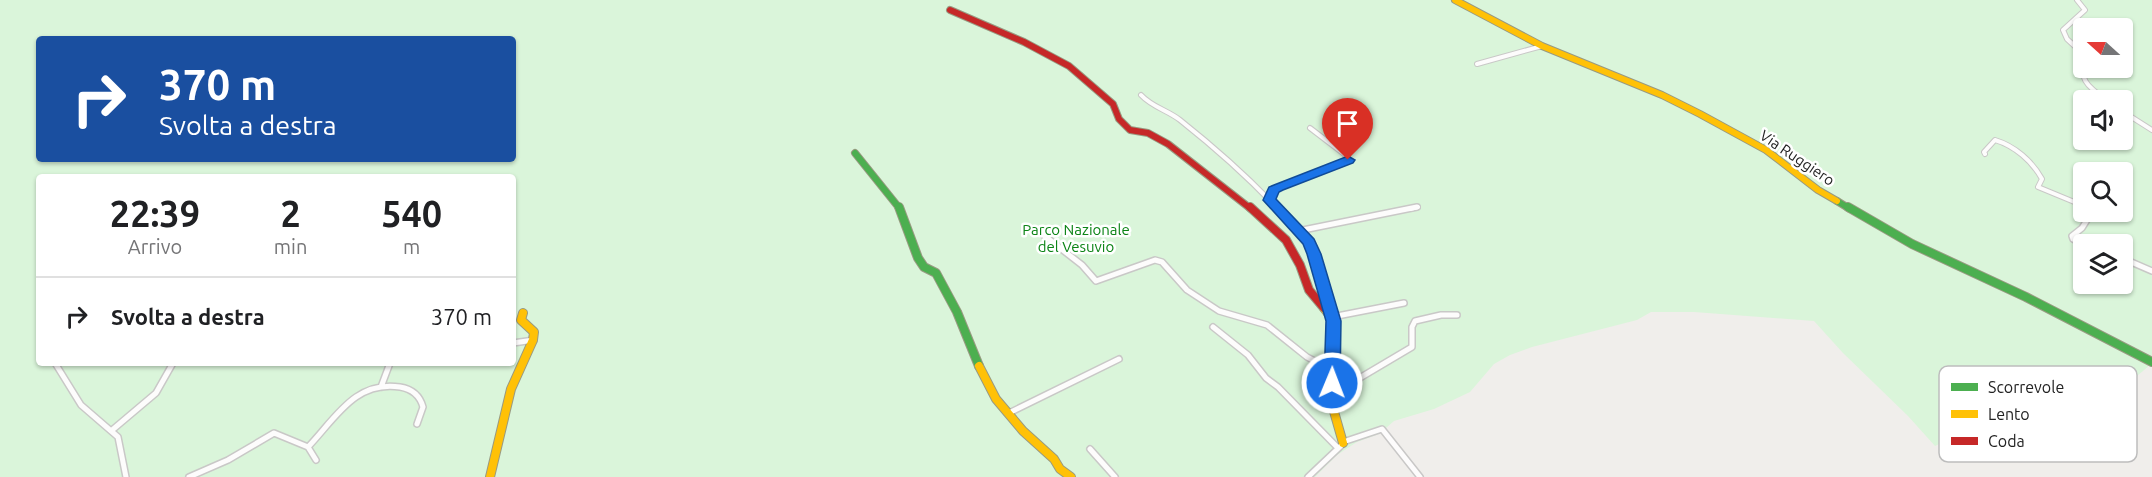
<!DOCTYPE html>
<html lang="it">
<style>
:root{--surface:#fff;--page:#f6f6f6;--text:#202124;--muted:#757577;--line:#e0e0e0}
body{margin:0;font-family:Ubuntu,sans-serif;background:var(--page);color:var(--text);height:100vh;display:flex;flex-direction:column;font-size:22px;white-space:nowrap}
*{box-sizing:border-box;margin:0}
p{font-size:20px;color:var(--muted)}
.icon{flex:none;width:33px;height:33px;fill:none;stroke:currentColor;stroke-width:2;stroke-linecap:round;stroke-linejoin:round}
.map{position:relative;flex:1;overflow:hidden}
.details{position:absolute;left:36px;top:174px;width:480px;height:192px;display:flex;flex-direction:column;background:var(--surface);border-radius:6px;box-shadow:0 2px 4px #0004}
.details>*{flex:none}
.top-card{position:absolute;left:36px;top:36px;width:480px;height:126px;border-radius:6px;box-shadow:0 2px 4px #0004;background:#1a4fa0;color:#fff;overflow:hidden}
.needle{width:39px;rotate:291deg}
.tools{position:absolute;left:2073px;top:18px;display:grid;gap:12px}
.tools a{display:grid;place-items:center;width:60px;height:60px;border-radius:6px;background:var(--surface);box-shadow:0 2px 4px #0004;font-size:30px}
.pin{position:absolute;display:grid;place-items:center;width:51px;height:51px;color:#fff;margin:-62px -26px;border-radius:50% 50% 50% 0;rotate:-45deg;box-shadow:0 0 6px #0007}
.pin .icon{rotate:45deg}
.me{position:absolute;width:66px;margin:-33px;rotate:1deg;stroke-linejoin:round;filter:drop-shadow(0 0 4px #0008)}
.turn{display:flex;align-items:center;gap:21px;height:126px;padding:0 24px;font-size:27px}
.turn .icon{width:78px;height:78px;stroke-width:2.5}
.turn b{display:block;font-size:42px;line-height:51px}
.eta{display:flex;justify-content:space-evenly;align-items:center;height:102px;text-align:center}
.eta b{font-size:36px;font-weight:700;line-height:42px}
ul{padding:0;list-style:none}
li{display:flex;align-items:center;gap:18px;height:78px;padding:0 24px;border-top:2px solid var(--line)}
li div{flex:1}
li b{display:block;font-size:22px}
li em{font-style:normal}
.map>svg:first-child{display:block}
.park{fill:#daf5da;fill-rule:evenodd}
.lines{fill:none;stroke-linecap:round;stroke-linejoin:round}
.street-far1-casing{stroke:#c9c8c7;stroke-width:6}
.street-casing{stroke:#c9c8c7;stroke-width:8}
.fast-far1-casing{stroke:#999a82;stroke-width:8}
.fast-casing{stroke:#999a82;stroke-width:10}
.slow-far1-casing{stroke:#999a82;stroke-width:8}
.slow-casing{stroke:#999a82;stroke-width:10}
.jam-far1-casing{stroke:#999a82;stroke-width:8}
.jam-casing{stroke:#999a82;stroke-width:10}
.street-far1{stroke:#fdfcfc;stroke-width:4}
.street{stroke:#fdfcfc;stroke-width:5}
.fast-far1{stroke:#4caf50;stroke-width:6}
.fast{stroke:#4caf50;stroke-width:8}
.slow-far1{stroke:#ffc107;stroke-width:6}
.slow{stroke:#ffc107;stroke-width:8}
.jam-far1{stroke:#c62828;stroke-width:6}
.jam{stroke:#c62828;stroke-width:8}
.route{fill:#1a73e8;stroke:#114b97;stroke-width:1.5}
.labels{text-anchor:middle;stroke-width:5;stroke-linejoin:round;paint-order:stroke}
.street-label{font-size:15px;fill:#222;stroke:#fff}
.park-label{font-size:15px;fill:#0c8416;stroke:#fff}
.key{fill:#fff;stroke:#bdbdbd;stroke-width:1.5}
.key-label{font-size:16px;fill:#222}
</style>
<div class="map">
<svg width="2152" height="477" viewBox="0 0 2152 477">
<rect width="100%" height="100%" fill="#f0eeeb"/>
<path class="park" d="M 0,0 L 2152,0 L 2152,363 C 2129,385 2076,419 2046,428 C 2039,431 2031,429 2024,431 C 2002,439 1984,441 1961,434 L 1935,446 L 1908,416 L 1843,353 L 1814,321 L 1694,312 L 1651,312 L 1637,320 L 1532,347 L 1510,355 L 1494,364 L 1470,392 L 1434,409 L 1394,421 L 1379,434 L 1357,442 L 1337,455 L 1315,477 L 0,477 ZM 2084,28 L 2122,28 L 2122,68 L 2084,68 ZM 39,39 L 513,39 L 513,159 L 39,159 ZM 2084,100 L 2122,100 L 2122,140 L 2084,140 ZM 2084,172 L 2122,172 L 2122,212 L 2084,212 ZM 39,177 L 513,177 L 513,363 L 39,363 ZM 2084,244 L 2122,244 L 2122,284 L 2084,284 Z"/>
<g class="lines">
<defs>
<path id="street-far1" d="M 2077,0 L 2085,10 L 2063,30 L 2067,39 L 2081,52 C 2081,80 2084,85 2107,100
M 1477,64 L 1542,46
M 1141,95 C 1152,107 1167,110 1180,120 C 1214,147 1248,177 1278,209
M 2122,111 L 2152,130
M 1985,154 L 1984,152 L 1995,140 C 2015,146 2032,161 2042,179 L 2038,187 L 2084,206
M 1270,200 L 1274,190 L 1278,187 L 1348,160 L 1348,157 L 1310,128
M 1410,209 L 1418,207"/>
<path id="street" d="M 1276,207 L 1309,242 L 1329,300 L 1331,315
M 1037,230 L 1082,265 L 1096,281 L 1155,260 L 1162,262 L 1187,290 L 1219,311 L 1267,325 L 1307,357 L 1332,370
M 1298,231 L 1417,207
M 2084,244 L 2073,239 L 2072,236 L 2082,228 L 2092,212
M 2122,258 L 2152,271
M 1332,317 L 1404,303
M 1213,327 L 1248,355 L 1266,378 L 1278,387 L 1337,447
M 513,343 L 534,340
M 55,363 L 81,405 L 118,437 L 126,477
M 1332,383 L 1358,379 L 1412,347 L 1412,327 L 1415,321 L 1441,315 L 1457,315
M 381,387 L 390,363
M 1009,413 L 1119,359
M 111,431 L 156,393 L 173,363
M 308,447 C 335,419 355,380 400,387 C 412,389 420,396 423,407 L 417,424
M 1090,449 L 1115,477
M 189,477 L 228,460 L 274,433 L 308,447 L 316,460
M 1308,477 L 1346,441 L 1382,429 L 1420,477"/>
<path id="fast-far1" d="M 855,153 L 900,209
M 1837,201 L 1850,209"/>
<path id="fast" d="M 899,207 L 918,258 L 924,267 L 936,273 L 957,312 L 979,366
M 1848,207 L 1912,244 L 2026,297 L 2152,362"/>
<path id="slow-far1" d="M 1455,0 L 1542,46 L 1662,95 L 1700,114 L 1766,150 L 1818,190 L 1837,201"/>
<path id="slow" d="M 1324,308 L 1334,321 L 1333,408 L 1343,443
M 979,366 L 996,399 L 1023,431 L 1054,459 L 1060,469 L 1071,477
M 490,477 L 511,389 L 533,340 L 534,332 L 521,320 L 523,313"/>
<path id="jam-far1" d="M 950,10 L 1024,42 L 1069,66 L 1113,104 L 1119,119 L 1130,130 L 1148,133 L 1168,144 L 1251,209"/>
<path id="jam" d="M 1250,207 L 1286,240 L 1300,265 L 1309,290 L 1324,308"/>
</defs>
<use href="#street-far1" class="street-far1-casing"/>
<use href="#street" class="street-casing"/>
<use href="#fast-far1" class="fast-far1-casing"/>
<use href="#fast" class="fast-casing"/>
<use href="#slow-far1" class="slow-far1-casing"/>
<use href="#slow" class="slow-casing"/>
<use href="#jam-far1" class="jam-far1-casing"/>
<use href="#jam" class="jam-casing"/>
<use href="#street-far1" class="street-far1"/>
<use href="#street" class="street"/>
<use href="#fast-far1" class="fast-far1"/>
<use href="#fast" class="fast"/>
<use href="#slow-far1" class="slow-far1"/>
<use href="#slow" class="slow"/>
<use href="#jam-far1" class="jam-far1"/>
<use href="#jam" class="jam"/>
</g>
<path class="route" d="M 1348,156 L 1355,160 L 1353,163 L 1283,190 L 1279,192 L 1276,199 L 1314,239 L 1321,254 L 1341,321 L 1340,383 L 1337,387 L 1326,387 L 1324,383 L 1326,321 L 1307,254 L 1303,244 L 1263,200 L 1269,187 L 1274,185 Z"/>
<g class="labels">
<g class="street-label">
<text transform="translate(1797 158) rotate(34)" y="5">Via Ruggiero</text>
</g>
<g class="park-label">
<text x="1076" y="235">Parco Nazionale<tspan x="1076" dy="17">del Vesuvio</tspan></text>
</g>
</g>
<rect x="1939" y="366" width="198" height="96" rx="9" class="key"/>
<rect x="1951" y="383" width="27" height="8" fill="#4caf50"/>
<rect x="1951" y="410" width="27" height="8" fill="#ffc107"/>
<rect x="1951" y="437" width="27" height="8" fill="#c62828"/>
<g class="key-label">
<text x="1988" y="393">Scorrevole</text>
<text x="1988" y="420">Lento</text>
<text x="1988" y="447">Coda</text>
</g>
</svg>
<div class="tools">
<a><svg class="needle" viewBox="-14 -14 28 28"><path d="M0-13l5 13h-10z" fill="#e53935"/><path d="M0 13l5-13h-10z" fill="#757577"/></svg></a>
<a><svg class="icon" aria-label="sound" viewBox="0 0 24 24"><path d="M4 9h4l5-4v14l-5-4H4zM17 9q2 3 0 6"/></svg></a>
<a><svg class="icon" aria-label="search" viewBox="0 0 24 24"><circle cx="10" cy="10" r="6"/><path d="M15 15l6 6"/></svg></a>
<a><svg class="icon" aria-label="layers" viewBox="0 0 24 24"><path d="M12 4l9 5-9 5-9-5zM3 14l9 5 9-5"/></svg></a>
</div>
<div class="pin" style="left:1348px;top:160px;background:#d93025"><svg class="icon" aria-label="arrive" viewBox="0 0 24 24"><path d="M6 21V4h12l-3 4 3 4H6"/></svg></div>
<svg class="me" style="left:1332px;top:383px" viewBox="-20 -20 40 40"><circle r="17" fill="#1a73e8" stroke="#fff" stroke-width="3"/><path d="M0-11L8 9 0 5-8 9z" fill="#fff"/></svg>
<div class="top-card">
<div class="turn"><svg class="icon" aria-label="right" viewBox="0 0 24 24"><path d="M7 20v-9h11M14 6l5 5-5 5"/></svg><div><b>370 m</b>Svolta a destra</div></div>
</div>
<section class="details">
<div class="eta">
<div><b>22:39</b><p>Arrivo</p></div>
<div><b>2</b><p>min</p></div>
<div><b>540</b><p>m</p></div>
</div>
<ul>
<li><svg class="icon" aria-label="right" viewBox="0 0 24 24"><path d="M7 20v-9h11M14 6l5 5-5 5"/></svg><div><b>Svolta a destra</b></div><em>370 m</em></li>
</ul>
</section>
</div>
